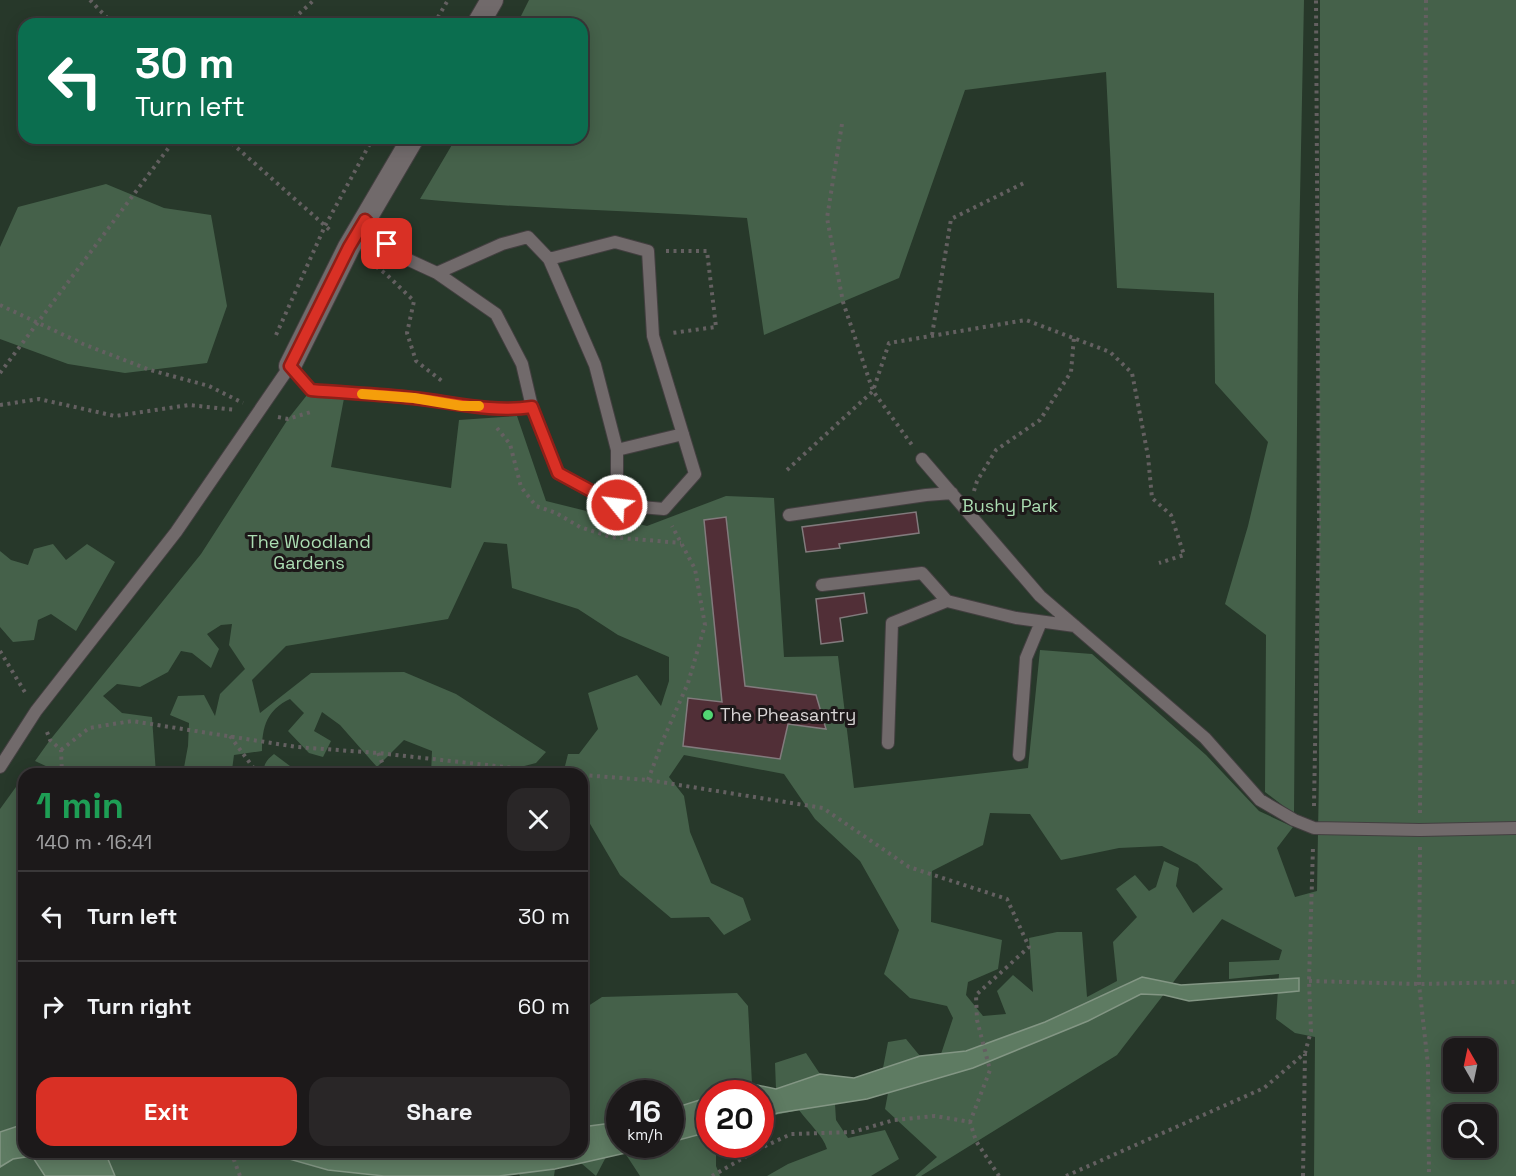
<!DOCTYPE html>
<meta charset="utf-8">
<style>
:root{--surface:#1c191a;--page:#292627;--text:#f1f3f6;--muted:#a0a0a2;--line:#3a3839;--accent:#d93025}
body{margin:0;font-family:"Space Grotesk",sans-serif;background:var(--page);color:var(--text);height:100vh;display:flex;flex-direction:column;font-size:22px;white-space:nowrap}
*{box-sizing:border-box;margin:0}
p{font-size:20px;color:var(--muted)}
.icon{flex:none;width:33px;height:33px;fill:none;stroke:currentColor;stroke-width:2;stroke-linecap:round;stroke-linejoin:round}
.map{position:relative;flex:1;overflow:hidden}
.side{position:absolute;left:18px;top:768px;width:570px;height:390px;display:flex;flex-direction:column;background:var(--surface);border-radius:18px;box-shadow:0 3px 15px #0003,0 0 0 2px var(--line)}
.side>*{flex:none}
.top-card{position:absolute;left:18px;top:18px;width:570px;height:126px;border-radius:18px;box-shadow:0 3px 15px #0003,0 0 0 2px var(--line);background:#0b6e4f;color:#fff;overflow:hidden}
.needle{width:39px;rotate:351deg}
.tools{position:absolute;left:1443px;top:1038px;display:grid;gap:12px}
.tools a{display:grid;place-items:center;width:54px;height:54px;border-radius:12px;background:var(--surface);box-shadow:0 3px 15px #0003,0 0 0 2px var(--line);font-size:30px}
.speed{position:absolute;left:606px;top:1080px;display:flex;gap:12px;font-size:30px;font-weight:700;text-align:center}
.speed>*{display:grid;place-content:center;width:78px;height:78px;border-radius:50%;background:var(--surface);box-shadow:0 3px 15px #0003,0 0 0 2px var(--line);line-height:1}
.speed small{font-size:15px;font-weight:400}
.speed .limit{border:9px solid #d22;background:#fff;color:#111}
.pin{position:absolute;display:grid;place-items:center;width:51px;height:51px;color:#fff;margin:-26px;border-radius:12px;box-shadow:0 3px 9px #0006}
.me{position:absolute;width:66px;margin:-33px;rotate:299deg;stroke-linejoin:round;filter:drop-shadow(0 0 4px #0008)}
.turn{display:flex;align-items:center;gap:21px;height:126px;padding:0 18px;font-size:27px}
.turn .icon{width:78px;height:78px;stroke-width:2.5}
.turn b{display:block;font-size:42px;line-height:51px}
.round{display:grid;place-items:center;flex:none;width:63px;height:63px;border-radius:18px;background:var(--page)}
.overview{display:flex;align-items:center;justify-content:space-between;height:102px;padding:0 18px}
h1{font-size:36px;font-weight:600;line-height:45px;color:#1e9e55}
.action{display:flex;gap:12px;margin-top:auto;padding:12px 18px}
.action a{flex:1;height:69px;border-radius:18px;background:var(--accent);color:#fff;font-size:24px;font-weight:600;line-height:69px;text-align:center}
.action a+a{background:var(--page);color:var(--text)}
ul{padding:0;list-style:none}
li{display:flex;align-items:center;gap:18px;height:90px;padding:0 18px;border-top:2px solid var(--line)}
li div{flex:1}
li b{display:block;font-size:22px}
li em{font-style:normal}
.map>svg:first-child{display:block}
.green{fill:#27382a;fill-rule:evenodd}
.forest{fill:#45614a;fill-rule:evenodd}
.water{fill:#5e7b62;stroke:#839684;stroke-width:1.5}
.building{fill:#512f37;stroke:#827b7d;stroke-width:1.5}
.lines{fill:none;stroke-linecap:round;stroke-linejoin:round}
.service-casing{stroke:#433f40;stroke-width:14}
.minor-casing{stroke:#433f40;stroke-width:24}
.path{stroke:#646061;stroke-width:4;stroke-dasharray:3 4.5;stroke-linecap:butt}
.service{stroke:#716a6b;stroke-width:12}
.minor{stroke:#716a6b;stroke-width:22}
.route-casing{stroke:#8d1f18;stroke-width:15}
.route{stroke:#d93025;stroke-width:10}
.slow{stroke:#f59e0b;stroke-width:10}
.poi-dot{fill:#52d673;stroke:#1d1819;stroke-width:2}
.labels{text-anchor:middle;stroke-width:6;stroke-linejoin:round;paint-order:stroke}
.park-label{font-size:18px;fill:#abddb2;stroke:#1d1819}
.poi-label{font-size:18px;fill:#d8d4d5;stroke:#1d1819;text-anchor:start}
</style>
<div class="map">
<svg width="1516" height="1176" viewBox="0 0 1516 1176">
<rect width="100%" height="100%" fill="#262122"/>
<path class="green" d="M 0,0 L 1516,0 L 1516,1176 L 0,1176 ZM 24,24 L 582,24 L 582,138 L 24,138 ZM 24,774 L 582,774 L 582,1152 L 24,1152 ZM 1454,1048 L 1486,1048 L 1486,1082 L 1454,1082 ZM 620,1094 L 670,1094 L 670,1144 L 620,1144 ZM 710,1094 L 760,1094 L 760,1144 L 710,1144 ZM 1454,1114 L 1486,1114 L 1486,1148 L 1454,1148 Z"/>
<path class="forest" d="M 529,0 L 1304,0 L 1298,297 L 1294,814 L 1265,792 L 1266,635 L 1225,604 L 1248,526 L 1268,442 L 1215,383 L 1214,293 L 1117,288 L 1106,72 L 965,90 L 899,278 L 764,335 L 747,218 C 638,211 529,209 420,199 L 456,138 L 582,138 L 582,24 L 517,24 Z
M 1320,0 L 1516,0 L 1516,1176 L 1314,1176 L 1315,1037 L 1295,1033 L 1276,1019 L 1279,974 L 1229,979 L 1229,962 L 1279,960 L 1282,950 L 1222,919 L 1117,1055 L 921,1176 L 915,1176 L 937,1157 L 885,1109 L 888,1093 L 835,1104 L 836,1120 L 848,1138 L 885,1130 L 899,1159 L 871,1176 L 767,1176 L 788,1164 L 827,1149 C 823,1135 808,1123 799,1110 L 761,1118 L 760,1094 L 710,1094 L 710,1144 L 716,1145 L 716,1166 L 720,1176 L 640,1176 L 625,1153 L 606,1157 L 596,1176 L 581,1163 L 555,1169 L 554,1176 L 520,1176 L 519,1174 L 499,1176 L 0,1176 L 0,809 L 21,780 L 24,782 L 24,1152 L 582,1152 L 582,1010 L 602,997 L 737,993 L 748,1006 L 752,1084 L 776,1089 L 775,1063 L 806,1053 L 820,1074 L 854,1078 L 883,1068 L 888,1042 L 906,1039 L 920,1056 L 941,1054 L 953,1018 L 947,1006 L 910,998 L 884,974 L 899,930 L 860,861 L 815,819 L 784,774 L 684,755 L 669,777 L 684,796 L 690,832 L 711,883 L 743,898 L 751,920 L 724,935 L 709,917 L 671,918 L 620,875 L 589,822 L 582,816 L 582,774 L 563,774 L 568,754 L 579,754 L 598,729 L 588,693 L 637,675 L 661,706 L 669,681 L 669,657 L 618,635 L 578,609 L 512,588 L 507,544 L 484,542 L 448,619 L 286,646 L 252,680 L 260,713 L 311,673 L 404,672 L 456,694 L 546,752 L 536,763 L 493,774 L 431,774 L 432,751 L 404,740 L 377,767 L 340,725 L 322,712 L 314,731 L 331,741 L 323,757 L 309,753 L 288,731 L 304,713 L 290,699 C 267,710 262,726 262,751 L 234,755 L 232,770 L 218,774 L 181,774 L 183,773 L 188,746 L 189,723 L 170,715 L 178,696 L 204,695 L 215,716 L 220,694 L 245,669 L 229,645 L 232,624 L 221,625 L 207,634 L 219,649 L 211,668 L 192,653 L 181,651 L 168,672 L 140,687 L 117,684 L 103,696 L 122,713 L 152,717 L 156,774 L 110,774 L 107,770 L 93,774 L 63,774 L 35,761 L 50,740 L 201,554 L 288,419 L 311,390 L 345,393 L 331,467 L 451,488 L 459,420 L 517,416 L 546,501 L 647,526 L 726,496 L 774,498 L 784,657 L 838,656 L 854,788 L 1028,768 L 1040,650 L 1092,654 L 1206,755 L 1259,811 L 1293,827 L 1277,848 L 1295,897 L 1317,891 L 1319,775 ZM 990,813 L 1030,814 L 1061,860 L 1119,848 L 1162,846 L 1197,864 L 1223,889 L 1193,913 L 1176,886 L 1179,868 L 1164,861 L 1156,887 L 1149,891 L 1135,875 L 1116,889 L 1137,917 L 1113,942 L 1117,981 L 1087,997 L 1082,932 L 1057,932 L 1029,938 L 1033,992 L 1013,975 L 997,991 L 1006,1014 L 983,1016 L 966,995 L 968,982 L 998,969 L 1002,940 L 931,922 L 932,871 L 983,845 ZM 1454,1048 L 1486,1048 L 1486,1082 L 1454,1082 ZM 620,1094 L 670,1094 L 670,1144 L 620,1144 ZM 1454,1114 L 1486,1114 L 1486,1148 L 1454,1148 Z
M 106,184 L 164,208 L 211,215 L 227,306 L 207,363 L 125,373 L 68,364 L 0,339 L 0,247 L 18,207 Z
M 53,544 L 66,560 L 87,544 L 115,562 L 76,631 L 51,614 L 38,620 L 34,640 L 13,642 L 0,627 L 0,551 L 11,560 L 28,565 L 34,549 Z
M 274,754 L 290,766 L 307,774 L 266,774 C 261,765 268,759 274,754 Z"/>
<path class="water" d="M 1142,977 L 1181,985 L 1299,978 L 1299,991 L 1189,1001 L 1164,995 L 1141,994 L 1088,1021 L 973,1068 L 867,1099 L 778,1113 L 761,1118 L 760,1094 L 721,1093 L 752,1084 L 776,1089 L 820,1074 L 854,1078 L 920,1056 L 966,1051 L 1045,1022 Z
M 709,1097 L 709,1132 L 671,1142 L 671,1109 Z
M 619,1122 L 620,1144 L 661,1145 L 555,1169 L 499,1176 L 384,1176 L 328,1170 L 289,1159 L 287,1152 L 582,1152 L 582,1127 Z
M 24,1124 L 24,1152 L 105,1152 L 115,1176 L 45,1176 L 32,1156 L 13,1159 L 0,1167 L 0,1132 Z"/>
<path class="building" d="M 916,512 L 919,533 L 839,544 L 840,548 L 806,552 L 802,527 Z
M 726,517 L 745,686 L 816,695 L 826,729 L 788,724 L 780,759 L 683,746 L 688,698 L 722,702 L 704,520 Z
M 864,593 L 867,613 L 840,618 L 843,641 L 821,644 L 816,599 Z"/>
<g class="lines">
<defs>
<path id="service" d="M 365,220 L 398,255 L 437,273 L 496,314 L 522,364 L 532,407 L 558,473 L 617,505 L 664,509 L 695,474 L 653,336 L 648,251 L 615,242 L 549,259
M 437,273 L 502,244 L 528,237 L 549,259 L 595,365 L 617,450 L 617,505
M 617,450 L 683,434
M 922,459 L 1040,596 L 1205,738 L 1260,800 L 1294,820 L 1314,828 L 1420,830 L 1516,828
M 789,515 L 926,495 L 952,493
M 822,585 L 922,573 L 947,601 L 1016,618 L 1075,626
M 888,743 L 892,623 L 947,601
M 1019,755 L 1026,658 L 1041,622
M 0,767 L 36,711 L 176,532 L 290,366 L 311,390 C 345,393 379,394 413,398 C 452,402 492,413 532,407"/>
<path id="minor" d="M 478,24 L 492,0
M 290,366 L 349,247 L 413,138"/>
</defs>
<use href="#service" class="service-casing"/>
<use href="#minor" class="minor-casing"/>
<path class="path" d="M 90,0 L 113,24
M 288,24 L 314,0
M 434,24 L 448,0
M 842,124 L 827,218 L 843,302 L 873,391 L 912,445
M 226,138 L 331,231
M 666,251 L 707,251 L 716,327 L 672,333
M 370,262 L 386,274 L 414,301 L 407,333 L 416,361 L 442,381
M 0,305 L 83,344 L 150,370 L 209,386 L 243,403
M 276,335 L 325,226 L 373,138
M 932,335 L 951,219 L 1024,183
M 0,373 L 176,138
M 0,405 L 39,399 L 115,416 L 189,405 L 236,410
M 278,417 L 288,419 L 314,411
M 497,428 L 510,444 L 521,487 L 536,506 L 556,513 L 580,527 L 611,537 L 681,543
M 787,470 L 873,391 L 889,343 L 1026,320 L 1110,352 L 1132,373 L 1148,456 L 1152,498 L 1171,515 L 1184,555 L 1159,563
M 974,491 L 977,481 L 996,450 L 1040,420 L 1071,372 L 1074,337
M 0,651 L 26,694
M 47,732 L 50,740 L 61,750 L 62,774
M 230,736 L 258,774
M 61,750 L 89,728 L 132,721 L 297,747 L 378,753 L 569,774
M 378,753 L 387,774
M 582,775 L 648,780 L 823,808 L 909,867 L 1007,899 L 1029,947 L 976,995 L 977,1020 L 990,1070 L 970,1122
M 648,780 L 663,740 L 688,683 L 705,625 L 695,569 L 672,526
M 1314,806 L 1319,523 L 1316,0
M 1420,813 L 1426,0
M 1420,847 L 1419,984 L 1428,1065 L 1429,1176
M 1309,981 L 1419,984 L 1516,982
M 231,1152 L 240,1176
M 712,1176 L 759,1149 L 791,1134 L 853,1132 L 894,1120 L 935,1116 L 970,1122 L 976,1141 L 999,1176
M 1066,1176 L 1264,1088 L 1305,1053 L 1311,1031 L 1309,981 L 1313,847
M 1303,1176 L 1305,1054"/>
<use href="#service" class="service"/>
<use href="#minor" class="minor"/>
</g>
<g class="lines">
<defs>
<path id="route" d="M 387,244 L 365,220 L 349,247 L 290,366 L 311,390 C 345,393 379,394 413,398 C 452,402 492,413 532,407 L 558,473 L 617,505"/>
</defs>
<use href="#route" class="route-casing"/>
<use href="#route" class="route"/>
<path class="slow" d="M 362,394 L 414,398 L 462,406 L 479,406"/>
</g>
<circle class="poi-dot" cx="708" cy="715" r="6"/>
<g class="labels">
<g class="park-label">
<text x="1010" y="512">Bushy Park</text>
<text x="309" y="548">The Woodland<tspan x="309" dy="21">Gardens</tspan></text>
</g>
<g class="poi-label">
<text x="720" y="721">The Pheasantry</text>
</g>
</g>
</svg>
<div class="tools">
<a><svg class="needle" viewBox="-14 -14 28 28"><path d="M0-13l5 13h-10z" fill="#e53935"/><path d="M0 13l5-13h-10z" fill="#a0a0a2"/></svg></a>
<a><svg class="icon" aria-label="search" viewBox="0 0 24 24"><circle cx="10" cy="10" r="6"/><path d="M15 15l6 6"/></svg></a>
</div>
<div class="speed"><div>16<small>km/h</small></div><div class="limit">20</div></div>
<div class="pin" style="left:387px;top:244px;background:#d93025"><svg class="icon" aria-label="arrive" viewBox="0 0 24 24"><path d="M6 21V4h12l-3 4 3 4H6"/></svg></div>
<svg class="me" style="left:617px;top:505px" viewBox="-20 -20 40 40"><circle r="17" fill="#d93025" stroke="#fff" stroke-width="3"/><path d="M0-11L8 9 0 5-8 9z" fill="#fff"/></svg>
<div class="top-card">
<div class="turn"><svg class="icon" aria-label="left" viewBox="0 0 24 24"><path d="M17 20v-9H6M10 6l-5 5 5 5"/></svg><div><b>30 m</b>Turn left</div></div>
</div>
<section class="side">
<div class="overview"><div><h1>1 min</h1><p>140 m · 16:41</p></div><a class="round"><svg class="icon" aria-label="close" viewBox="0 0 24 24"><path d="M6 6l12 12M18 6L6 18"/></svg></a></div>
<ul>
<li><svg class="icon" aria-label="left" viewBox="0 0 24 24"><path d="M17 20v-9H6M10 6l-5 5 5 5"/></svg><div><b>Turn left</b></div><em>30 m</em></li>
<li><svg class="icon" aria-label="right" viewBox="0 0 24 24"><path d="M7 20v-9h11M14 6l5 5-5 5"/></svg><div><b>Turn right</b></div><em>60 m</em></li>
</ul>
<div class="action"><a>Exit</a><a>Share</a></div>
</section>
</div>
